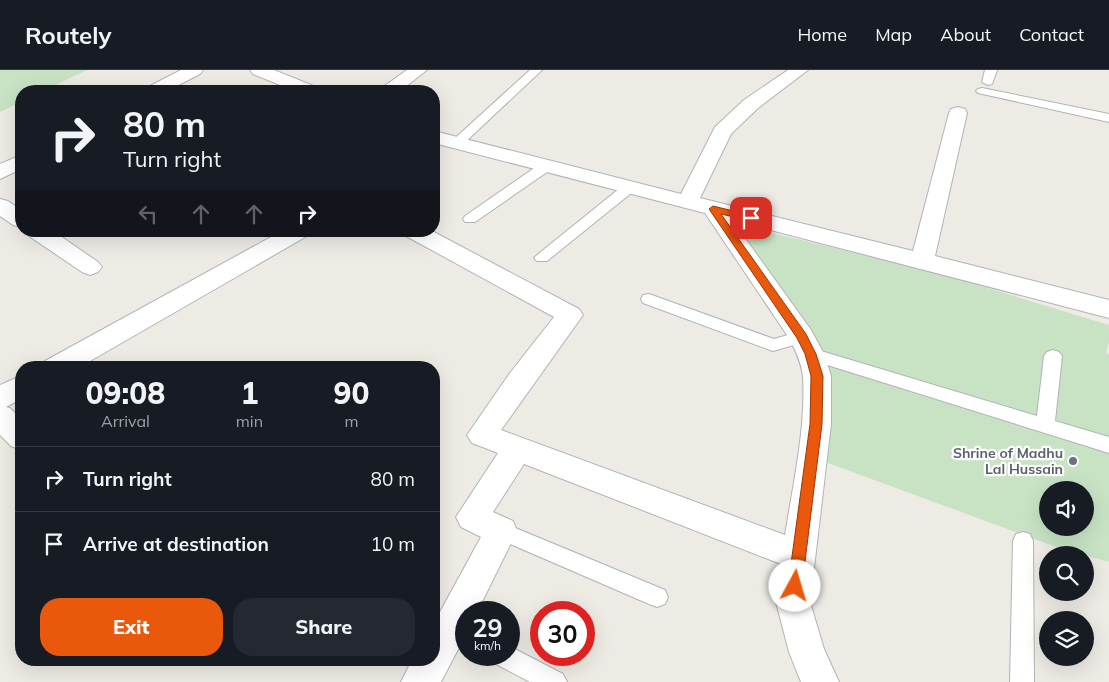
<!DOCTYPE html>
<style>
:root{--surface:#171b24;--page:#242831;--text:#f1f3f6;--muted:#9ea1a6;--line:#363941;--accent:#ea580c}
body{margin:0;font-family:Mulish,sans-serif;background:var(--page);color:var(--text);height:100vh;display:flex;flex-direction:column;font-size:19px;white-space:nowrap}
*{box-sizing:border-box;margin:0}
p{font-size:16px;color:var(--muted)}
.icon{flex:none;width:28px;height:28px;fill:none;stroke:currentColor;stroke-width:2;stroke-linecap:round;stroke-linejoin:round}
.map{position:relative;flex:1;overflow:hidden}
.drawer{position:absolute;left:15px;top:291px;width:425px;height:305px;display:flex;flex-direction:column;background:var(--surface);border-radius:20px;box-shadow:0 5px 20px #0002}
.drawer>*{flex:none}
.banner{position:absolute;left:15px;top:15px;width:425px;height:152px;border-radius:20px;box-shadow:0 5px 20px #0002;background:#171b24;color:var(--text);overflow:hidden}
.controls{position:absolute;left:1039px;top:411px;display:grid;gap:10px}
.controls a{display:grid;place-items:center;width:55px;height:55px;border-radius:50%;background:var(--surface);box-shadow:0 5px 20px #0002;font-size:25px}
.speed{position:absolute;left:455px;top:531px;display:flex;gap:10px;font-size:25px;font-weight:700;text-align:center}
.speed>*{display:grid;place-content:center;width:65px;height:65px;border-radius:50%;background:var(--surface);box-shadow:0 5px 20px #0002;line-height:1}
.speed small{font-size:12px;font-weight:400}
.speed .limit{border:8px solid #d22;background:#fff;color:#111}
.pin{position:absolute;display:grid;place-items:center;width:42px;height:42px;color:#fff;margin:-21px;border-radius:10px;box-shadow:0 2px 8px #0006}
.me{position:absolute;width:55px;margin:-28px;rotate:6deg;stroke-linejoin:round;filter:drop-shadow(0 0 4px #0008)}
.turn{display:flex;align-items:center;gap:18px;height:105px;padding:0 25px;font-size:22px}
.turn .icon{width:65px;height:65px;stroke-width:2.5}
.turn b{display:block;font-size:35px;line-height:42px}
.lanes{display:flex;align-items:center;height:48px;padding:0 25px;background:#0003;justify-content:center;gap:25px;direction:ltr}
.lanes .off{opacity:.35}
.eta{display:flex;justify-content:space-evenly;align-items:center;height:85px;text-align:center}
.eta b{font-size:30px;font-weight:800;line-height:35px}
.cta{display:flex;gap:10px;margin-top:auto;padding:10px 25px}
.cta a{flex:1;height:58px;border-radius:20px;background:var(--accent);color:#fff;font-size:20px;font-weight:800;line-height:58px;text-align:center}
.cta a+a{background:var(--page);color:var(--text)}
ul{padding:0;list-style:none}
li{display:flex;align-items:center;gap:15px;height:65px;padding:0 25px;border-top:1px solid var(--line)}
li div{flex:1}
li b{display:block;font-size:19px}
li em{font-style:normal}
header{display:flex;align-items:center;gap:30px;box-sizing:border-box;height:70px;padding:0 25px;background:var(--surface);border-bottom:1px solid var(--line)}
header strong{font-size:24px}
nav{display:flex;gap:28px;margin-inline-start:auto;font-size:18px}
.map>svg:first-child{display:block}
.green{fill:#c7e3c4;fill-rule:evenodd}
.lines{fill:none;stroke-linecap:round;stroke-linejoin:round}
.service-casing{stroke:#b0b3b6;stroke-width:2}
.minor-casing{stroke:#b0b3b6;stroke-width:2}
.service{fill:#fff;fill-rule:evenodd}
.minor{fill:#fff;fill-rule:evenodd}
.route{fill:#ea580c;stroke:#983908}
.worship-dot{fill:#6b7280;stroke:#fff;stroke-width:2}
.labels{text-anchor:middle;stroke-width:4.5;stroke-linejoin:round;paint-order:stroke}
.worship-label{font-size:14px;font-weight:bold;fill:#5b616d;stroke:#fff;text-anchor:end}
</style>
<header>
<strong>Routely</strong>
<nav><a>Home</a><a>Map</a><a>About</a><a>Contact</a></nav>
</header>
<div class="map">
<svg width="1109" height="612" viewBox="0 0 1109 612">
<rect width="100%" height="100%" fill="#eeebe5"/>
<path class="green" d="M 0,0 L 87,0 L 43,21 L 21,21 L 21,32 L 0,42 Z
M 738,155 L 925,199 L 1109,255 L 1109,272 L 1106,283 L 1109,284 L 1109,492 L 1059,478 L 817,389 L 807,257 ZM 1048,420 L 1085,420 L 1085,458 L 1048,458 Z"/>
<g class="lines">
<defs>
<path id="service" d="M 530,0 L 542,0 L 461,76 L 453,76 L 451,73 L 453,70 Z
M 985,0 L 997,0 L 992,14 L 988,15 L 982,12 Z
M 982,18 L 1109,44 L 1109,52 L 978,23 L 976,21 L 978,19 Z
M 545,93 L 552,97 L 550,100 L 475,152 L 465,152 L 463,149 L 465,146 L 540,94 Z
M 630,113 L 637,117 L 635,120 L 547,191 L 537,191 L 534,188 L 537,185 L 625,114 Z
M 649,224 L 774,269 L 802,261 L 808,263 L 810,267 L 808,271 L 773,281 L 643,233 L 641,229 L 643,225 Z
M 811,278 L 1037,346 L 1044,286 L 1047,282 L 1053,280 L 1059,282 L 1062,286 L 1055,351 L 1109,367 L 1109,383 L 805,288 L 802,284 L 805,280 Z
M 501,452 L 665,520 L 668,527 L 665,534 L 657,537 L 649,534 L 494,467 L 491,461 L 494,455 Z
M 1023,462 L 1030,464 L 1033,471 L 1034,612 L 1010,612 L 1013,471 L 1016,464 Z
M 509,576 L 563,604 L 567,612 L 530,612 L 494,593 L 490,585 L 509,585 Z"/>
<path id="minor" d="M 181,0 L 203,0 L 200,4 L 167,21 L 145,21 L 148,17 Z
M 250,0 L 274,0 L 316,17 L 319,21 L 295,21 L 253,4 Z
M 407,0 L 427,0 L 400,21 L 380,21 L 383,17 Z
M 788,0 L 808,0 L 758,38 L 731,64 L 700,128 L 913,181 L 949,43 L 951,39 L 958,37 L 965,39 L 967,43 L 935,186 L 1109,230 L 1109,248 L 732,150 L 811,260 L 824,284 L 831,306 L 831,354 L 810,532 L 824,579 L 839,612 L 801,612 L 789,582 L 776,532 L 781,494 L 524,394 L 493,442 L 513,451 L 517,461 L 477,542 L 466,542 L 466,564 L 441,612 L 401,612 L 412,590 L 434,590 L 434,553 L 481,467 L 461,457 L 456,447 L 498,383 L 472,373 L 467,365 L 510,303 L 554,247 L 406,166 L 403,161 L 432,161 L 579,239 L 583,245 L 501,360 L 785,465 C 793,415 806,358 803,307 C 802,294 796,282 791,271 L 705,143 L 434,73 L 434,61 L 681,124 L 715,57 L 744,30 Z
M 21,85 L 21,99 L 0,109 L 0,94 Z
M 0,129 L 8,131 L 21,140 L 21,157 L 13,155 L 0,146 Z
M 26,161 L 53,161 L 98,192 L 102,197 L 98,202 L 90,205 L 82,202 L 29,166 Z
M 282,161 L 310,161 L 307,166 L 78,298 L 42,298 L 45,291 Z
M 21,306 L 21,329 L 6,337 L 10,338 L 21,349 L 21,380 L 11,376 L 0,365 L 0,315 Z"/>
</defs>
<use href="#service" class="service-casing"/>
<use href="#minor" class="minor-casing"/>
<use href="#service" class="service"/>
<use href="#minor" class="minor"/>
</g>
<path class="route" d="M 713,136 L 754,146 L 756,148 L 751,151 L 721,144 L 806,264 L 816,284 L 823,306 L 822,354 L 802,516 L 800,521 L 795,523 L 790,521 L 788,516 L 810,354 L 811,306 L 805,284 L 797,268 L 709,139 Z"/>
<circle class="worship-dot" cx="1073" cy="391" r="5"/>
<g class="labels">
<g class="worship-label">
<text x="1063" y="388">Shrine of Madhu<tspan x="1063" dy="16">Lal Hussain</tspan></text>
</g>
</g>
</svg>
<div class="controls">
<a><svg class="icon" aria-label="sound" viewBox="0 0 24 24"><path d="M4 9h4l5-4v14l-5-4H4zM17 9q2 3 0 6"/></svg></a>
<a><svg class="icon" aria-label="search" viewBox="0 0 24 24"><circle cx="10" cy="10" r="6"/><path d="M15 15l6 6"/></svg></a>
<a><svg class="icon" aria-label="layers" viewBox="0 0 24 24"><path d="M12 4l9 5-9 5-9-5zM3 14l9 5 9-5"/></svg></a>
</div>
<div class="speed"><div>29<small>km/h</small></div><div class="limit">30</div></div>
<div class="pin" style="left:751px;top:148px;background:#d93025"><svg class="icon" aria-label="arrive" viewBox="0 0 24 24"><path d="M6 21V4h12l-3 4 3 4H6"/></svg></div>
<svg class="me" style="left:795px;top:516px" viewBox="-20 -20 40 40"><circle r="19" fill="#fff"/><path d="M0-13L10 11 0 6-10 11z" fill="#ea580c"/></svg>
<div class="banner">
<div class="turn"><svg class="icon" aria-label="right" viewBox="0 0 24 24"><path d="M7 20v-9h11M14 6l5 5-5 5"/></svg><div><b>80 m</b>Turn right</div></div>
<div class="lanes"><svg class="icon off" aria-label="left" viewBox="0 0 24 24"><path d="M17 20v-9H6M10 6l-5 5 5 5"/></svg><svg class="icon off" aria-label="ahead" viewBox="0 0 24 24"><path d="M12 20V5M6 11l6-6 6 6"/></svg><svg class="icon off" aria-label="ahead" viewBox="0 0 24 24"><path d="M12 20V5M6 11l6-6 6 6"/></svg><svg class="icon" aria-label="right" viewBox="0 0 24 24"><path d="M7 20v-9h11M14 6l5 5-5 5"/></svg></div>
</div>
<section class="drawer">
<div class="eta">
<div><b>09:08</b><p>Arrival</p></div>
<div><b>1</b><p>min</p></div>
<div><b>90</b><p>m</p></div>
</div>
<ul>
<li><svg class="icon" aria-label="right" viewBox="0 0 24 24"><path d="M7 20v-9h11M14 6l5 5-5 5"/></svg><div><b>Turn right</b></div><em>80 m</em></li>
<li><svg class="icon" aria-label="arrive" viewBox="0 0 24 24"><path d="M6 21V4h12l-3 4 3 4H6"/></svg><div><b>Arrive at destination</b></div><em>10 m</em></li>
</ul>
<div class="cta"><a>Exit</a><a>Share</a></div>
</section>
</div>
